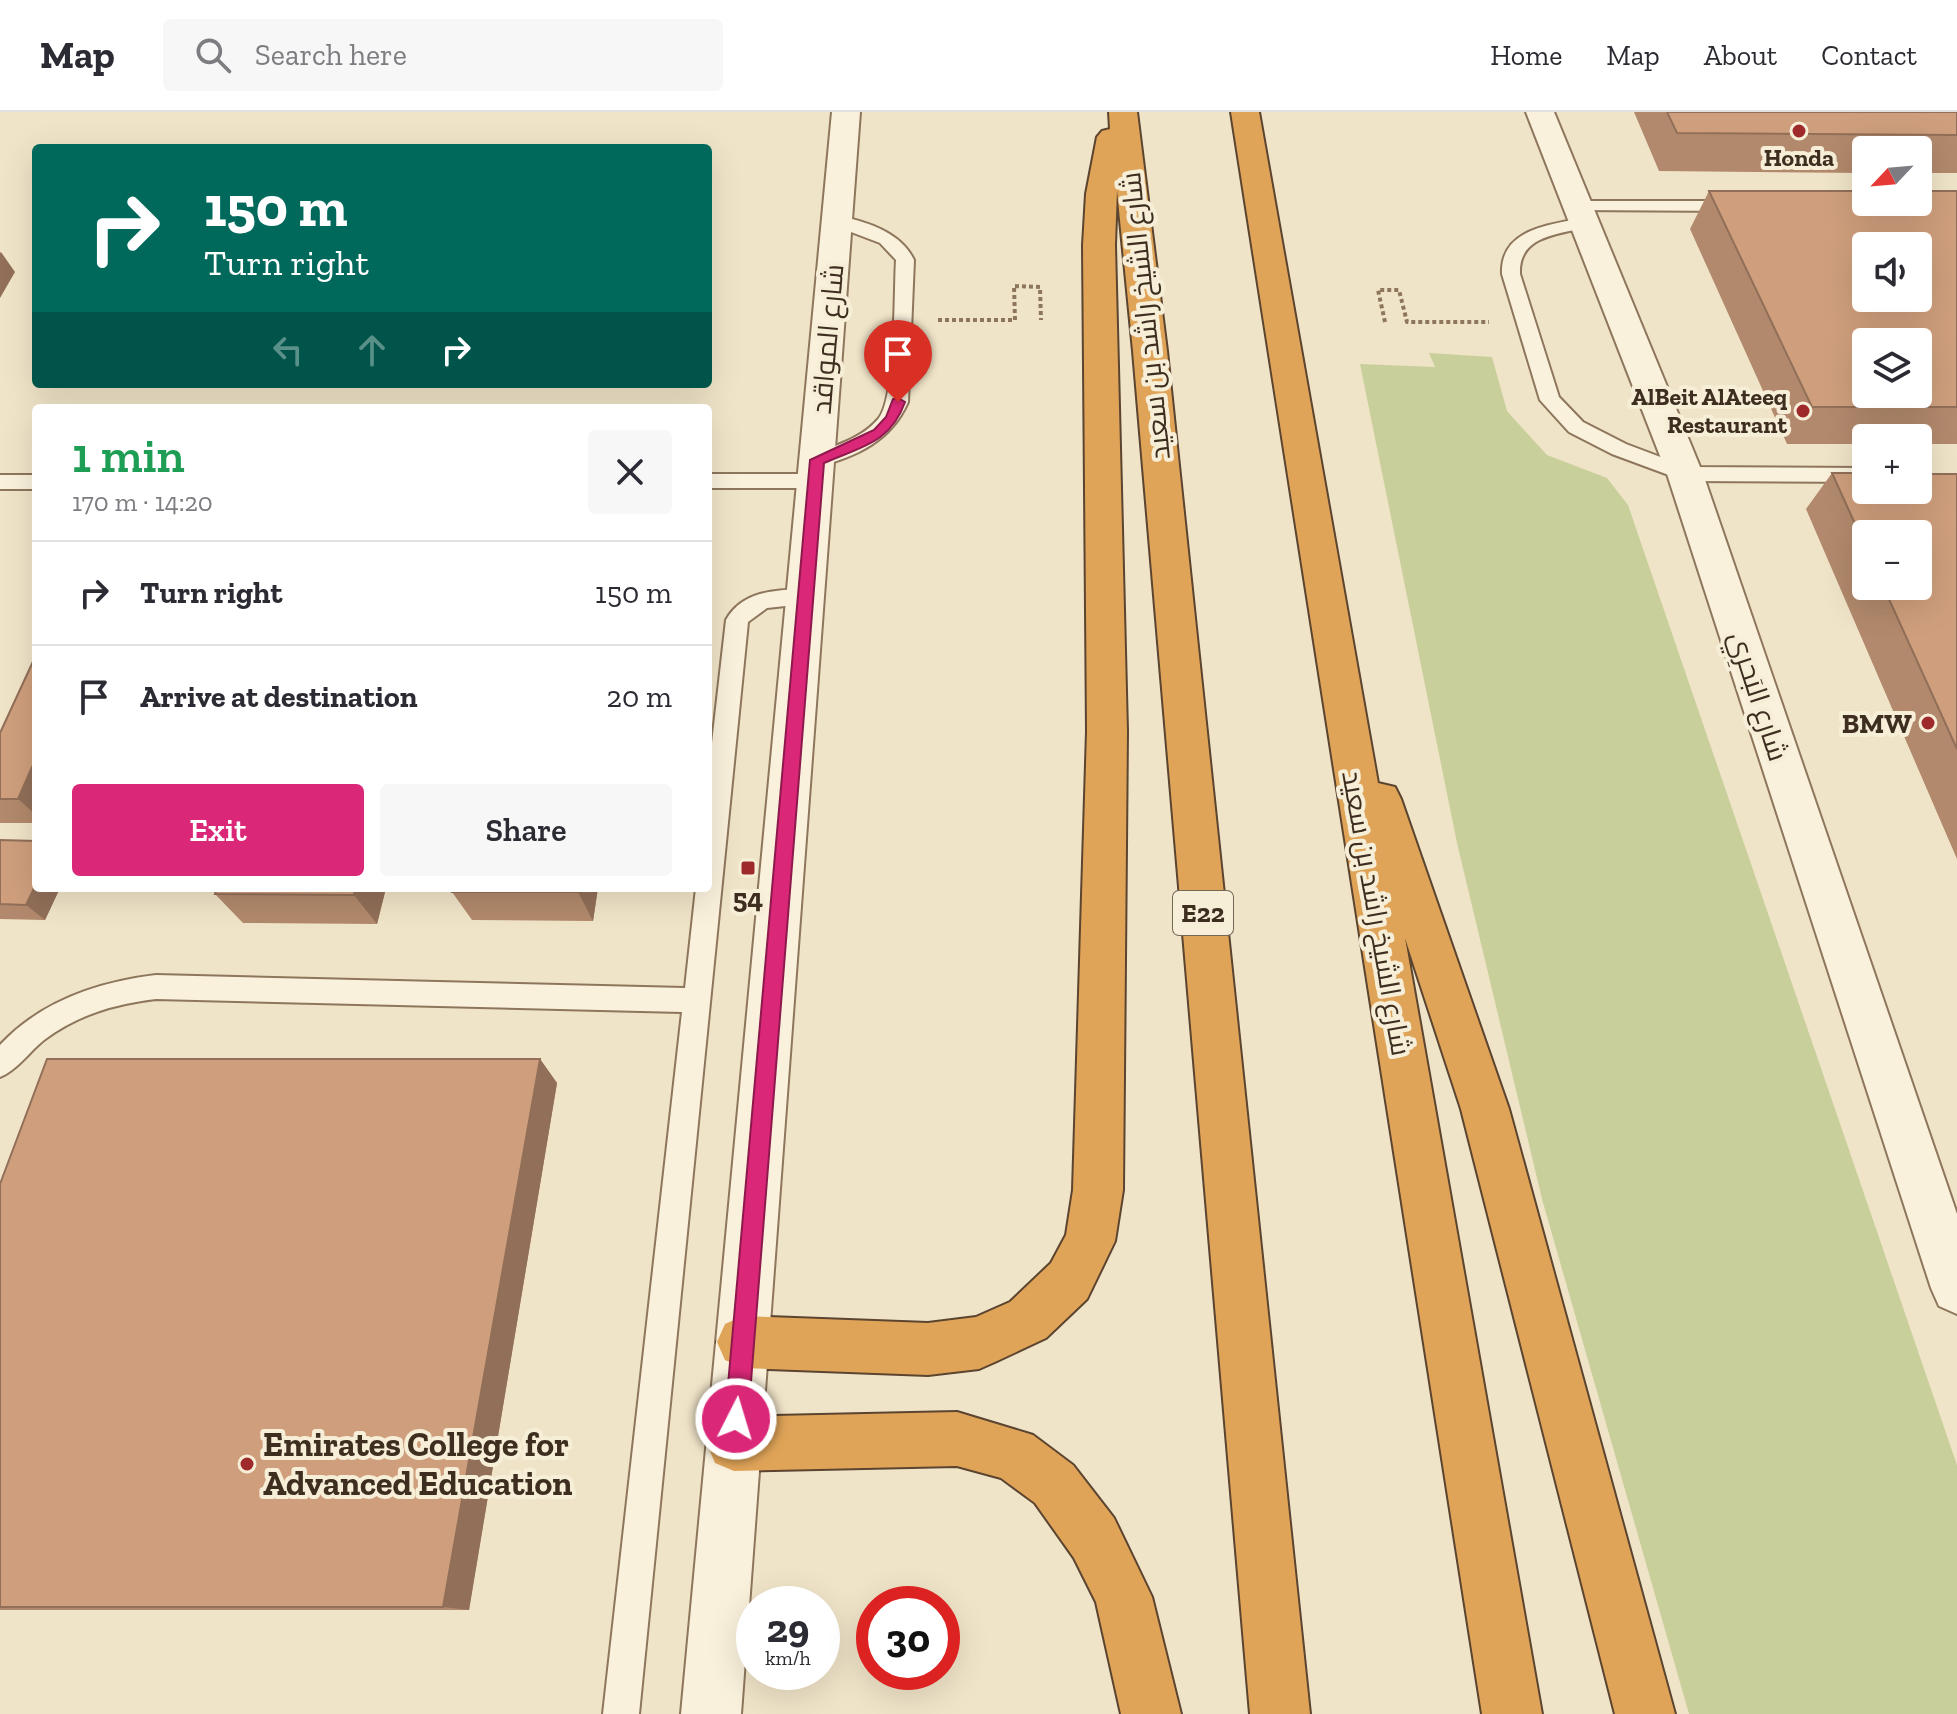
<!DOCTYPE html>
<meta charset="utf-8">
<style>
:root{--surface:#fff;--page:#f7f7f7;--text:#2b2b33;--muted:#7c7c81;--line:#e1e1e2;--accent:#db2777}
body{margin:0;font-family:"Zilla Slab",Cairo,serif;background:var(--page);color:var(--text);height:100vh;display:flex;flex-direction:column;font-size:30px;white-space:nowrap}
*{box-sizing:border-box;margin:0}
p{font-size:26px;color:var(--muted)}
.icon{flex:none;width:44px;height:44px;fill:none;stroke:currentColor;stroke-width:2;stroke-linecap:round;stroke-linejoin:round}
.map{position:relative;flex:1;overflow:hidden}
.panel{position:absolute;left:32px;top:292px;width:680px;height:488px;display:flex;flex-direction:column;background:var(--surface);border-radius:8px;box-shadow:0 8px 32px #0002}
.panel>*{flex:none}
.hud{position:absolute;left:32px;top:32px;width:680px;height:244px;border-radius:8px;box-shadow:0 8px 32px #0002;background:#00695c;color:#fff;overflow:hidden}
.needle{width:52px;rotate:244deg}
.tools{position:absolute;left:1852px;top:24px;display:grid;gap:16px}
.tools a{display:grid;place-items:center;width:80px;height:80px;border-radius:8px;background:var(--surface);box-shadow:0 8px 32px #0002;font-size:40px}
.speed{position:absolute;left:736px;top:1474px;display:flex;gap:16px;font-size:40px;font-weight:700;text-align:center}
.speed>*{display:grid;place-content:center;width:104px;height:104px;border-radius:50%;background:var(--surface);box-shadow:0 8px 32px #0002;line-height:1}
.speed small{font-size:20px;font-weight:400}
.speed .limit{border:12px solid #d22;background:#fff;color:#111}
.pin{position:absolute;display:grid;place-items:center;width:68px;height:68px;color:#fff;margin:-82px -34px;border-radius:50% 50% 50% 0;rotate:-45deg;box-shadow:0 0 8px #0007}
.pin .icon{rotate:45deg}
.me{position:absolute;width:88px;margin:-44px;rotate:5deg;stroke-linejoin:round;filter:drop-shadow(0 0 6px #0008)}
.turn{display:flex;align-items:center;gap:28px;height:168px;padding:0 40px;font-size:36px}
.turn .icon{width:104px;height:104px;stroke-width:2.5}
.turn b{display:block;font-size:56px;line-height:68px}
.lanes{display:flex;align-items:center;height:76px;padding:0 40px;background:#0003;justify-content:center;gap:40px;direction:ltr}
.lanes .off{opacity:.35}
.round{display:grid;place-items:center;flex:none;width:84px;height:84px;border-radius:8px;background:var(--page)}
.headline{display:flex;align-items:center;justify-content:space-between;height:136px;padding:0 40px}
h1{font-size:48px;font-weight:600;line-height:60px;color:#1e9e55}
.action{display:flex;gap:16px;margin-top:auto;padding:16px 40px}
.action a{flex:1;height:92px;border-radius:8px;background:var(--accent);color:#fff;font-size:32px;font-weight:600;line-height:92px;text-align:center}
.action a+a{background:var(--page);color:var(--text)}
ul{padding:0;list-style:none}
li{display:flex;align-items:center;gap:24px;height:104px;padding:0 40px;border-top:2px solid var(--line)}
li div{flex:1}
li b{display:block;font-size:30px}
li em{font-style:normal}
header{display:flex;align-items:center;gap:48px;box-sizing:border-box;height:112px;padding:0 40px;background:var(--surface);border-bottom:2px solid var(--line)}
header strong{font-size:38px}
nav{display:flex;gap:44px;margin-inline-start:auto;font-size:28px}
.search{width:560px;height:72px;background:var(--page);display:flex;align-items:center;gap:20px;box-sizing:border-box;padding:0 28px;border-radius:8px;color:var(--muted);font-size:30px}
.map>svg:first-child{display:block}
.green{fill:#c9cf9b}
.lines{fill:none;stroke-linecap:round;stroke-linejoin:round}
.lane-casing{stroke:#8d765c;stroke-width:4}
.street-casing{stroke:#8d765c;stroke-width:4}
.highway-casing{stroke:#5b4430;stroke-width:4}
.path{stroke:#8d765c;stroke-width:4;stroke-dasharray:4 3;stroke-linecap:butt}
.lane{fill:#faf1dc;fill-rule:evenodd}
.street{fill:#faf1dc;fill-rule:evenodd}
.highway{fill:#e0a458;fill-rule:evenodd}
.wall{fill:#b2896c;fill-rule:evenodd}
.shaded-wall{fill:#916f58}
.building{fill:#cf9f7d;stroke:#916f58;stroke-width:2;fill-rule:evenodd}
.route{fill:#db2777;stroke:#8e194d;stroke-width:2}
.poi-dot{fill:#9e2a2b;stroke:#f7eed8;stroke-width:3}
.labels{text-anchor:middle;stroke-width:8;stroke-linejoin:round;paint-order:stroke}
.far-poi-label{font-size:24px;font-weight:bold;fill:#3d2e20;stroke:#f7eed8}
.shield{fill:#f7eed8;stroke:#756857;stroke-width:2}
.shield-label{font-size:26px;font-weight:bold;fill:#3d2e20}
.street-label{font-size:28px;fill:#3d2e20;stroke:#f7eed8}
.poi-label{font-size:28px;font-weight:bold;fill:#3d2e20;stroke:#f7eed8;text-anchor:end}
.near-poi-label{font-size:34px;font-weight:bold;fill:#3d2e20;stroke:#f7eed8;text-anchor:start}
</style>
<header>
<strong>Map</strong>
<div class="search"><svg class="icon" aria-label="search" viewBox="0 0 24 24"><circle cx="10" cy="10" r="6"/><path d="M15 15l6 6"/></svg>Search here</div>
<nav><a>Home</a><a>Map</a><a>About</a><a>Contact</a></nav>
</header>
<div class="map">
<svg width="1957" height="1602" viewBox="0 0 1957 1602">
<rect width="100%" height="100%" fill="#f0e4c8"/>
<path class="green" d="M 1429,241 L 1492,245 L 1507,299 L 1547,343 L 1607,366 L 1628,393 L 1957,1353 L 1957,1602 L 1689,1602 L 1542,1087 L 1457,731 L 1360,252 L 1435,255 Z"/>
<g class="lines">
<defs>
<path id="lane" d="M 1576,89 L 1737,89 L 1746,94 L 1737,99 L 1570,98 L 1567,94 Z
M 836,103 C 866,110 900,119 914,148 L 908,290 C 891,329 857,344 817,355 L 810,353 L 807,348 L 810,343 C 834,334 862,327 879,306 C 896,285 894,179 896,148 L 880,131 L 830,112 L 827,108 L 830,104 Z
M 1583,106 L 1589,107 L 1592,111 L 1589,115 C 1560,122 1518,123 1520,162 L 1559,285 L 1583,310 L 1626,332 L 1687,355 L 1866,356 L 1866,370 L 1685,369 L 1612,342 L 1569,320 L 1540,288 L 1502,162 C 1500,117 1549,113 1583,106 Z
M 708,362 L 815,362 L 822,364 L 826,369 L 822,374 L 815,376 L 708,376 Z
M 0,363 L 36,363 L 36,377 L 0,377 Z
M 805,477 L 813,479 L 816,485 L 813,491 L 767,496 L 748,510 L 639,1602 L 603,1602 L 682,900 L 156,887 C 114,892 77,903 44,928 C 29,940 17,958 0,965 L 0,933 C 41,889 98,870 156,863 L 685,876 L 696,776 L 708,776 L 708,666 L 726,508 C 742,479 775,478 805,477 Z"/>
<path id="street" d="M 832,0 L 860,0 L 741,1602 L 681,1602 Z
M 1526,0 L 1554,0 L 1703,362 L 1957,1102 L 1957,1202 L 1939,1194 L 1931,1176 L 1667,362 Z"/>
<path id="highway" d="M 1109,0 L 1137,0 L 1167,239 L 1310,1602 L 1250,1602 L 1133,239 L 1117,78 L 1115,133 L 1127,619 L 1123,1078 L 1115,1129 L 1087,1187 L 1046,1226 L 997,1249 L 979,1257 L 928,1263 L 743,1256 L 725,1248 L 717,1230 L 725,1212 L 743,1204 L 928,1211 L 976,1205 L 1010,1190 L 1051,1151 L 1066,1123 L 1073,1078 L 1087,619 L 1083,133 L 1086,82 L 1097,25 L 1102,19 L 1110,17 Z
M 1231,0 L 1259,0 L 1378,671 L 1395,675 L 1401,687 L 1509,997 L 1675,1602 L 1615,1602 L 1461,997 L 1405,826 L 1542,1602 L 1482,1602 Z
M 957,1300 L 1033,1323 L 1073,1353 L 1114,1406 L 1152,1485 L 1181,1602 L 1121,1602 L 1096,1490 L 1074,1446 L 1035,1391 L 1001,1366 L 957,1354 L 734,1359 L 715,1351 L 707,1332 L 715,1313 L 734,1305 Z"/>
</defs>
<use href="#lane" class="lane-casing"/>
<use href="#street" class="street-casing"/>
<use href="#highway" class="highway-casing"/>
<path class="path" d="M 938,208 L 1015,208 L 1014,174 L 1040,175 L 1041,208
M 1385,210 L 1378,178 L 1399,178 L 1407,210 L 1489,210"/>
<use href="#lane" class="lane"/>
<use href="#street" class="street"/>
<use href="#highway" class="highway"/>
</g>
<path class="wall" d="M 1634,0 L 1957,0 L 1957,61 L 1918,61 L 1918,38 L 1866,38 L 1866,61 L 1659,59 Z
M 1709,79 L 1957,79 L 1957,332 L 1918,332 L 1918,326 L 1866,326 L 1866,332 L 1787,332 L 1690,117 Z
M 1832,361 L 1957,362 L 1957,747 L 1806,397 ZM 1866,422 L 1918,474 L 1866,474 Z
M 36,543 L 36,711 L 0,711 L 0,621 Z
M 0,728 L 36,776 L 60,776 L 45,808 L 0,807 Z
M 386,776 L 377,812 L 243,811 L 215,782 Z
M 598,776 L 593,809 L 472,808 L 452,780 Z
M 540,947 L 557,971 L 469,1498 L 0,1498 L 0,1072 Z"/>
<path class="shaded-wall" d="M 1,140 L 15,160 L 0,186 L 0,141 Z
M 36,646 L 36,703 L 18,687 Z
M 36,772 L 36,776 L 60,776 L 45,808 L 26,793 Z
M 355,776 L 386,776 L 377,812 L 354,783 Z
M 579,776 L 598,776 L 593,809 L 578,780 Z
M 540,947 L 557,971 L 469,1498 L 443,1495 Z"/>
<path class="building" d="M 1667,0 L 1957,0 L 1957,23 L 1677,21 Z
M 1709,79 L 1866,79 L 1866,90 L 1918,90 L 1918,79 L 1957,79 L 1957,295 L 1812,295 ZM 1866,134 L 1918,134 L 1918,186 L 1866,186 ZM 1866,230 L 1918,230 L 1918,282 L 1866,282 Z
M 1832,361 L 1866,361 L 1866,378 L 1918,378 L 1918,362 L 1957,362 L 1957,637 L 1883,474 L 1918,474 L 1918,422 L 1866,422 L 1866,436 Z
M 36,543 L 36,646 L 18,687 L 0,687 L 0,621 Z
M 0,728 L 36,729 L 36,772 L 26,793 L 0,792 Z
M 217,776 L 355,776 L 354,783 L 215,782 Z
M 453,776 L 579,776 L 578,780 L 452,780 Z
M 47,947 L 540,947 L 443,1495 L 0,1495 L 0,1072 Z"/>
<path class="route" d="M 898,286 L 905,290 C 891,331 860,335 824,351 L 748,1307 L 744,1314 L 736,1318 L 729,1314 L 725,1307 L 810,348 L 874,318 L 886,305 L 893,287 Z"/>
<g class="poi-dot">
<circle cx="1799" cy="19" r="8"/>
<circle cx="1803" cy="299" r="8"/>
<circle cx="1928" cy="611" r="8"/>
<rect x="740" y="748" width="16" height="16" rx="4"/>
<circle cx="247" cy="1352" r="8"/>
</g>
<g class="labels">
<g class="far-poi-label">
<text x="1799" y="54">Honda</text>
<text x="1787" y="293" text-anchor="end">AlBeit AlAteeq<tspan x="1787" dy="28">Restaurant</tspan></text>
</g>
<rect class="shield" x="1173" y="779" width="60" height="44" rx="6"/>
<g class="shield-label">
<text x="1203" y="810">E22</text>
</g>
<g class="street-label">
<text transform="translate(1145 204) rotate(-96)" y="10">شارع الشيخ راشد بن سعيد</text>
<text transform="translate(827 227) rotate(-85)" y="10">شارع المواقد</text>
<text transform="translate(1759 584) rotate(72)" y="10">شارع البَحرِي</text>
<text transform="translate(1377 801) rotate(80)" y="10">شارع الشيخ راشد بن سعيد</text>
</g>
<g class="poi-label">
<text x="1912" y="621">BMW</text>
<text x="748" y="796" text-anchor="middle">54</text>
</g>
<g class="near-poi-label">
<text x="263" y="1344">Emirates College for<tspan x="263" dy="39">Advanced Education</tspan></text>
</g>
</g>
</svg>
<div class="tools">
<a><svg class="needle" viewBox="-14 -14 28 28"><path d="M0-13l5 13h-10z" fill="#e53935"/><path d="M0 13l5-13h-10z" fill="#7c7c81"/></svg></a>
<a><svg class="icon" aria-label="sound" viewBox="0 0 24 24"><path d="M4 9h4l5-4v14l-5-4H4zM17 9q2 3 0 6"/></svg></a>
<a><svg class="icon" aria-label="layers" viewBox="0 0 24 24"><path d="M12 4l9 5-9 5-9-5zM3 14l9 5 9-5"/></svg></a>
<a>+</a>
<a>−</a>
</div>
<div class="speed"><div>29<small>km/h</small></div><div class="limit">30</div></div>
<div class="pin" style="left:898px;top:290px;background:#d93025"><svg class="icon" aria-label="arrive" viewBox="0 0 24 24"><path d="M6 21V4h12l-3 4 3 4H6"/></svg></div>
<svg class="me" style="left:736px;top:1307px" viewBox="-20 -20 40 40"><circle r="17" fill="#db2777" stroke="#fff" stroke-width="3"/><path d="M0-11L8 9 0 5-8 9z" fill="#fff"/></svg>
<div class="hud">
<div class="turn"><svg class="icon" aria-label="right" viewBox="0 0 24 24"><path d="M7 20v-9h11M14 6l5 5-5 5"/></svg><div><b>150 m</b>Turn right</div></div>
<div class="lanes"><svg class="icon off" aria-label="left" viewBox="0 0 24 24"><path d="M17 20v-9H6M10 6l-5 5 5 5"/></svg><svg class="icon off" aria-label="ahead" viewBox="0 0 24 24"><path d="M12 20V5M6 11l6-6 6 6"/></svg><svg class="icon" aria-label="right" viewBox="0 0 24 24"><path d="M7 20v-9h11M14 6l5 5-5 5"/></svg></div>
</div>
<section class="panel">
<div class="headline"><div><h1>1 min</h1><p>170 m · 14:20</p></div><a class="round"><svg class="icon" aria-label="close" viewBox="0 0 24 24"><path d="M6 6l12 12M18 6L6 18"/></svg></a></div>
<ul>
<li><svg class="icon" aria-label="right" viewBox="0 0 24 24"><path d="M7 20v-9h11M14 6l5 5-5 5"/></svg><div><b>Turn right</b></div><em>150 m</em></li>
<li><svg class="icon" aria-label="arrive" viewBox="0 0 24 24"><path d="M6 21V4h12l-3 4 3 4H6"/></svg><div><b>Arrive at destination</b></div><em>20 m</em></li>
</ul>
<div class="action"><a>Exit</a><a>Share</a></div>
</section>
</div>
